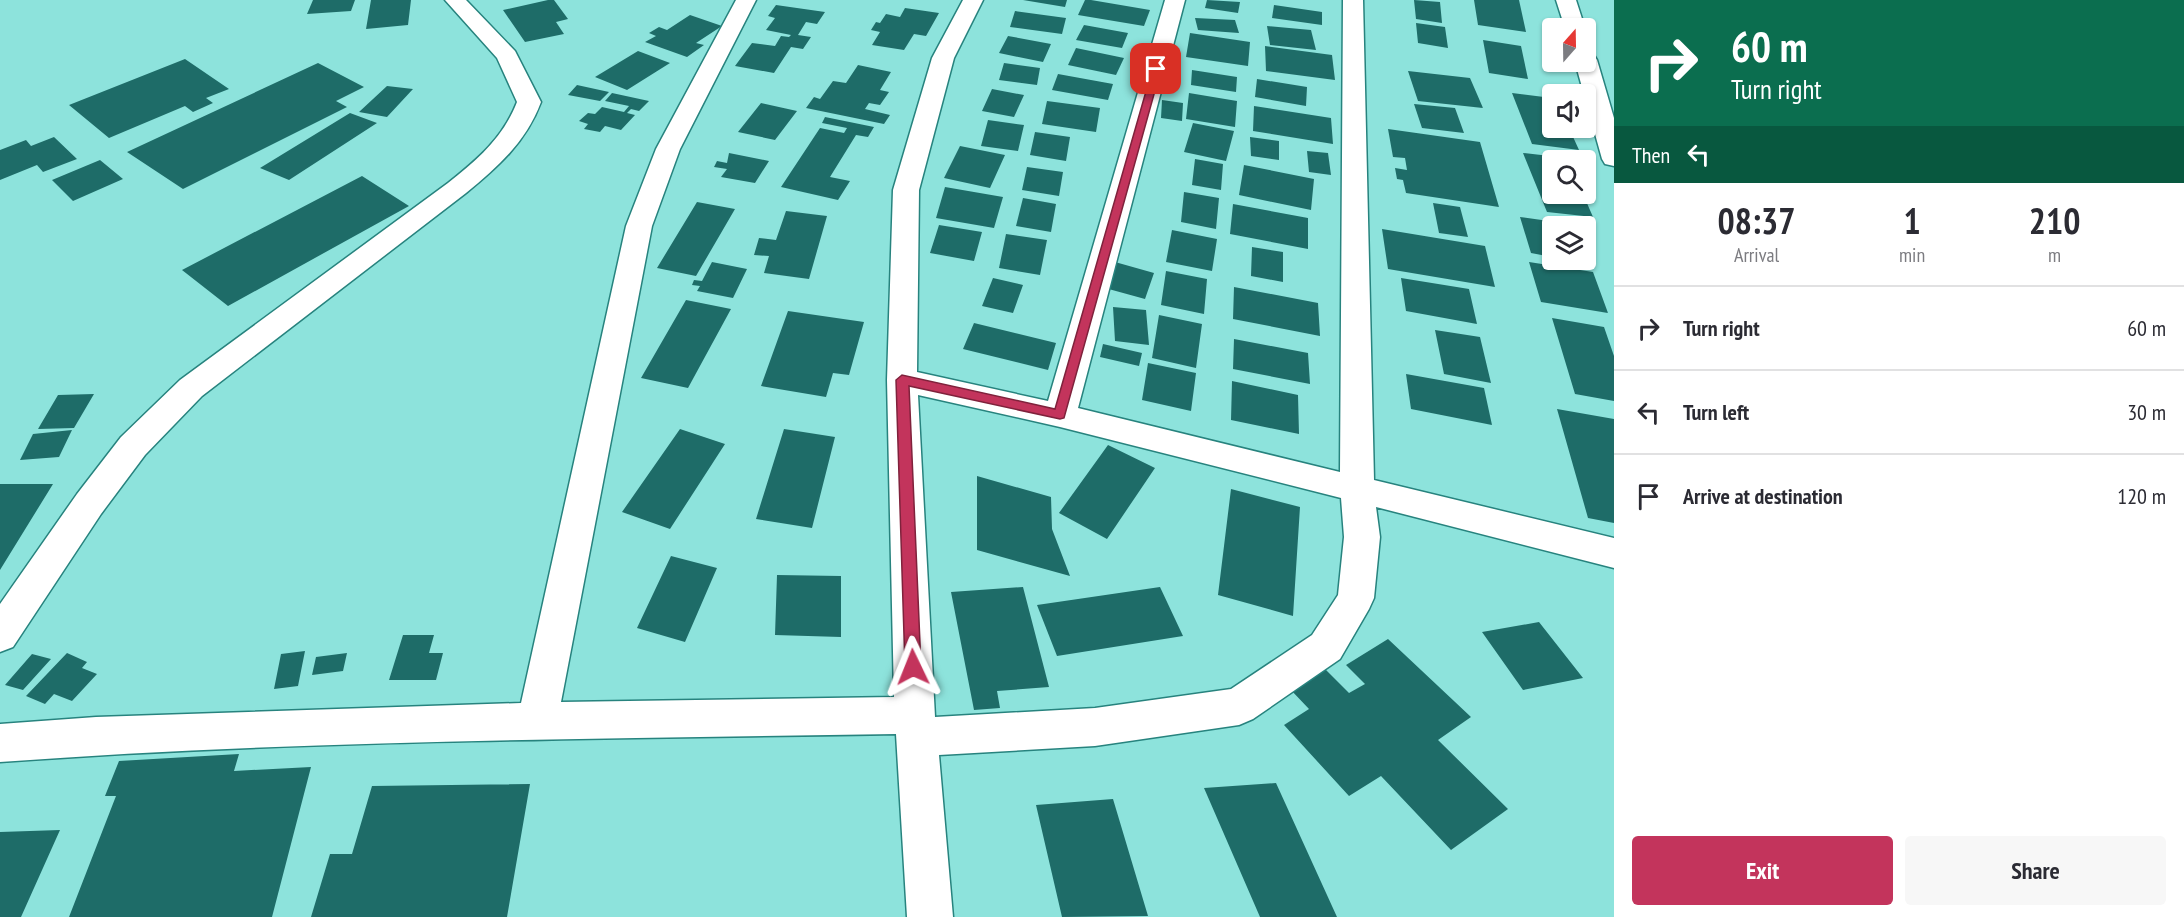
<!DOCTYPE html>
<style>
:root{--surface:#fff;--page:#f7f7f7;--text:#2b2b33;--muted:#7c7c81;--line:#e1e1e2;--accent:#c3345c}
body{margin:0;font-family:"PT Sans Narrow",sans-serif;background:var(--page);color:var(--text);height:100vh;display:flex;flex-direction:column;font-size:22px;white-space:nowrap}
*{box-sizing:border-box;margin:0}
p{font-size:20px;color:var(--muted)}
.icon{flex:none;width:33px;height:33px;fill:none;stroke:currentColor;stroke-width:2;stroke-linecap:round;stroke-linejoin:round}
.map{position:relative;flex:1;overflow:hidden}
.details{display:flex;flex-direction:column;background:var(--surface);width:570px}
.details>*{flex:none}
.top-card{background:#0b6e4f;color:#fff;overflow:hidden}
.needle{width:39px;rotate:20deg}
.tools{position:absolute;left:1542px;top:18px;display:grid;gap:12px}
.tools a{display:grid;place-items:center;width:54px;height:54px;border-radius:6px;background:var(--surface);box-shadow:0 2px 4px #0004;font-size:30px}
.pin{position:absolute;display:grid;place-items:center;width:51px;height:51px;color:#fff;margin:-26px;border-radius:12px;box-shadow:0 3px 9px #0006}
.me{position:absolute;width:66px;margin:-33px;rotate:358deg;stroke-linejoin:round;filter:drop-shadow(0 0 4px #0008)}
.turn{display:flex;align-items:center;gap:21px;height:126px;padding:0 18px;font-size:27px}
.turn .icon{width:78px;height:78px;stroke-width:2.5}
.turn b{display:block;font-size:42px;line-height:51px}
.then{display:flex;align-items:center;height:57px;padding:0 18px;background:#0003;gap:12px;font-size:22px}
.eta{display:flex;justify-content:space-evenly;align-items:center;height:102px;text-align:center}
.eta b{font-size:36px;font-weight:700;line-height:42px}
.primary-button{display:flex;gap:12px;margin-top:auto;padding:12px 18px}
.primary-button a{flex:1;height:69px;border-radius:6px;background:var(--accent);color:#fff;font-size:24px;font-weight:700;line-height:69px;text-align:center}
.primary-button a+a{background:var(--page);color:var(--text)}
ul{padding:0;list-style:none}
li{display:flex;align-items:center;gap:18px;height:84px;padding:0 18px;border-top:2px solid var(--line)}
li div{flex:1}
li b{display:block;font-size:22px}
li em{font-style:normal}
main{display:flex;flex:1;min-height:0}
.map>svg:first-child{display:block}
.building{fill:#1e6c68}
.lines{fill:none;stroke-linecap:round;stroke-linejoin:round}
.minor-casing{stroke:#27837e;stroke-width:3}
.minor{fill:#fff;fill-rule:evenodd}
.route{fill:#c3345c;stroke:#7f223c;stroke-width:1.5}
</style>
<main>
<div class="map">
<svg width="1614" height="917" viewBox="0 0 1614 917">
<rect width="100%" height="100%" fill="#8de3dc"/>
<path class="building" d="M 313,0 L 355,0 L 351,11 L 307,14 Z
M 371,0 L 411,0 L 408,25 L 366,29 Z
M 548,0 L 554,0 L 568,19 L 556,22 L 564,34 L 525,42 L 503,10 Z
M 1023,0 L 1067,0 L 1065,7 Z
M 1085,0 L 1091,0 L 1150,10 L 1144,26 L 1078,15 Z
M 1207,0 L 1240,2 L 1238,13 L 1205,8 Z
M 1414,0 L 1440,2 L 1442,23 L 1416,19 Z
M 1474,0 L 1519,0 L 1526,32 L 1478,25 Z
M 776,5 L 825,12 L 817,24 L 806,22 L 798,35 L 811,37 L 803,49 L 791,47 L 774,73 L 735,66 L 752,43 L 775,46 L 781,36 L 789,37 L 791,35 L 766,30 L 775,18 L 768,16 Z
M 1274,5 L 1322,12 L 1322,25 L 1272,18 Z
M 905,8 L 939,13 L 926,36 L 914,34 L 904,50 L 872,45 L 880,32 L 871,30 L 876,22 L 880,23 L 886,14 L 900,17 Z
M 1015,11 L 1066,18 L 1062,34 L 1010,27 Z
M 690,15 L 722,26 L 696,43 L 704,45 L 687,57 L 645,42 L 656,36 L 649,33 L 659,27 L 667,30 Z
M 1195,18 L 1235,20 L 1239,33 L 1198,30 Z
M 1416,23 L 1445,27 L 1448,48 L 1418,43 Z
M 1084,25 L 1128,33 L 1122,48 L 1076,40 Z
M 1267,26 L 1311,30 L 1316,50 L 1270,45 Z
M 1190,33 L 1250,42 L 1248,66 L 1186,57 Z
M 1008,36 L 1051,44 L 1043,62 L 999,53 Z
M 1483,40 L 1521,46 L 1528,79 L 1489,73 Z
M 1265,46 L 1332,55 L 1335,80 L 1266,71 Z
M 1076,48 L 1124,58 L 1116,75 L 1068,65 Z
M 638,51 L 670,63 L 627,90 L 595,77 Z
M 185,59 L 229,89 L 206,98 L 213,103 L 193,112 L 185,106 L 109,138 L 69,105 Z
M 318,63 L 364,87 L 336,101 L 347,107 L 183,189 L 127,152 Z
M 1004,63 L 1040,68 L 1037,85 L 999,80 Z
M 858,65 L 891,72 L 880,90 L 889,92 L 880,105 L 869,103 L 865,109 L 890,115 L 884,124 L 806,108 L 814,97 L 820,99 L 833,81 L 846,83 Z
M 1192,70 L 1237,77 L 1236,92 L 1191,85 Z
M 1408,71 L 1470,78 L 1483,108 L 1418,101 Z
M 1058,74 L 1113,84 L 1108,100 L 1052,90 Z
M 1257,79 L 1307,87 L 1306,106 L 1255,97 Z
M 577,85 L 609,92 L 600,101 L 568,95 Z
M 387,86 L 413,89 L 387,117 L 359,112 Z
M 992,89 L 1024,95 L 1014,117 L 982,111 Z
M 612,93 L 649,101 L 639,111 L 631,109 L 627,113 L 635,115 L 621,130 L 605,126 L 600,132 L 584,129 L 588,124 L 579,121 L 588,113 L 595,114 L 602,107 L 624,112 L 629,106 L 605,101 Z
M 1189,93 L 1237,101 L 1235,127 L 1186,119 Z
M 1512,93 L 1552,98 L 1552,128 L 1569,128 L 1579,150 L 1532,144 Z
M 1162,100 L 1183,103 L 1182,121 L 1161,118 Z
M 1047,101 L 1100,108 L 1096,132 L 1042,124 Z
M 761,103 L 797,111 L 775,140 L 738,132 Z
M 1414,104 L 1455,108 L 1464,133 L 1422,128 Z
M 1254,106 L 1331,118 L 1333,144 L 1253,131 Z
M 350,113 L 377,123 L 289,180 L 260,168 Z
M 825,117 L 874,127 L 868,137 L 856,135 L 830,177 L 850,181 L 838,200 L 781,187 L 820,128 L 844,133 L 847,128 L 822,123 Z
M 988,120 L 1024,125 L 1018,151 L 981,146 Z
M 1193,123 L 1234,131 L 1226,161 L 1184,152 Z
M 1388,129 L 1480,142 L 1499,207 L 1406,193 L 1403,180 L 1397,179 L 1395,168 L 1407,170 L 1405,158 L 1393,157 Z
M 1035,132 L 1070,137 L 1066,161 L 1030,155 Z
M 54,137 L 77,159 L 43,172 L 37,165 L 0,180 L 0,150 L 26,140 L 31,146 Z
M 1250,137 L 1279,141 L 1279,160 L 1251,156 Z
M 960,146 L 1005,155 L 990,188 L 944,178 Z
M 1307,151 L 1328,153 L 1331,175 L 1309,172 Z
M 729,153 L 769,161 L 755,183 L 721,177 L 727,169 L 714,167 L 717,161 L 727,163 Z
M 1523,153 L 1567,158 L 1568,160 L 1552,160 L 1552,194 L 1583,194 L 1593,217 L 1547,212 Z
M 1195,159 L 1223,164 L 1221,190 L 1192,185 Z
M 100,160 L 123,179 L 73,201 L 52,180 Z
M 1244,165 L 1314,179 L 1311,210 L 1239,195 Z
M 1027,167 L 1063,172 L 1059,196 L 1022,190 Z
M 362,176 L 409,206 L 228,306 L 182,270 Z
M 945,187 L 1003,197 L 994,228 L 936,218 Z
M 1184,192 L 1219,198 L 1216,229 L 1181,222 Z
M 1023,198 L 1056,204 L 1051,232 L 1016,226 Z
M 697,202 L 735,209 L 696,276 L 657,268 Z
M 1433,203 L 1460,207 L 1468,237 L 1439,233 Z
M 1233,204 L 1308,218 L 1308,249 L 1230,234 Z
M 786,211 L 827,216 L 809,279 L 764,273 L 769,256 L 754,255 L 759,238 L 776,240 Z
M 1520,217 L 1570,224 L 1571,226 L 1552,226 L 1552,257 L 1531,253 Z
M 939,225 L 982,232 L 974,261 L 930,253 Z
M 1382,229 L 1485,246 L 1495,287 L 1388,269 Z
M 1172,230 L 1217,239 L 1212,271 L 1166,262 Z
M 1006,234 L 1047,240 L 1040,275 L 999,268 Z
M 1252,247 L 1283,252 L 1283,282 L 1251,276 Z
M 712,262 L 747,269 L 733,298 L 697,291 L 700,286 L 692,285 L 694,280 L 702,281 Z
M 1115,262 L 1154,273 L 1145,299 L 1105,288 Z
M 1529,262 L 1593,272 L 1608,313 L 1541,302 Z
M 1166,271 L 1207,279 L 1204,314 L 1161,305 Z
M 993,278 L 1023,285 L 1013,313 L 982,306 Z
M 1401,278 L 1469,289 L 1477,324 L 1406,311 Z
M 1234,287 L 1318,303 L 1320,336 L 1233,319 Z
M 686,300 L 731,309 L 688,388 L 641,378 Z
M 1113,307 L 1146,310 L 1149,345 L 1115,341 Z
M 788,311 L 864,322 L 849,375 L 833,373 L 826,397 L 761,386 Z
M 1159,315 L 1202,324 L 1196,368 L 1152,358 Z
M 1552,318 L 1604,327 L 1614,356 L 1614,401 L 1575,394 Z
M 974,323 L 1056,343 L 1048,370 L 963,349 Z
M 1435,330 L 1480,337 L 1491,383 L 1444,374 Z
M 1234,339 L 1308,353 L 1310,384 L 1233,369 Z
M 1103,344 L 1142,353 L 1139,366 L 1100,357 Z
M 1148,363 L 1196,373 L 1191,411 L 1142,400 Z
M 1406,374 L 1484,388 L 1492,425 L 1411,409 Z
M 1232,381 L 1298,395 L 1299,434 L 1231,420 Z
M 94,394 L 74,428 L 38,429 L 58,395 Z
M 1557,409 L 1614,419 L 1614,523 L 1588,518 Z
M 680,429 L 725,444 L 670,529 L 622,512 Z
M 784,429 L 835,437 L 812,528 L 756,519 Z
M 72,430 L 59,457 L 20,460 L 33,434 Z
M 1108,445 L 1155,468 L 1107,539 L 1059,513 Z
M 977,476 L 1051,497 L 1052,529 L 1070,576 L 977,550 Z
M 0,484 L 53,484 L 0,570 Z
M 1231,489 L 1300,507 L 1293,616 L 1218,595 Z
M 671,556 L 717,568 L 685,642 L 637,628 Z
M 777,575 L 841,576 L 841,637 L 775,635 Z
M 1023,587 L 1049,687 L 997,691 L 1000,708 L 974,710 L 951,592 Z
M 1160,587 L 1183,636 L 1057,656 L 1037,605 Z
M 1539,622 L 1583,678 L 1523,690 L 1482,632 Z
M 403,635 L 434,635 L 429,653 L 443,653 L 436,680 L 389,680 Z
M 1388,639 L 1471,717 L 1438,740 L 1508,809 L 1451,850 L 1381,776 L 1349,796 L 1284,725 L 1309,709 L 1290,689 L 1324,668 L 1349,693 L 1365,684 L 1346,665 Z
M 305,651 L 298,686 L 274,689 L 281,654 Z
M 67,653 L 87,662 L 82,668 L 97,674 L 72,701 L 54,694 L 45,704 L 26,696 Z
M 347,653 L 343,671 L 312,675 L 316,657 Z
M 32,654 L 51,659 L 23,690 L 5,685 Z
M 239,754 L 234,771 L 311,767 L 272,917 L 69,917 L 116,796 L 105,796 L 119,761 Z
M 1276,783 L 1337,917 L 1260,917 L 1204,788 Z
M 530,784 L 507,917 L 311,917 L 330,854 L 352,854 L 372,786 Z
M 1113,799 L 1148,916 L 1062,917 L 1036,805 Z
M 60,830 L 21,917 L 0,917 L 0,832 Z"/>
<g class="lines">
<defs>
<path id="minor" d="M 445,0 L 466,0 L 515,51 L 541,102 C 526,142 498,167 466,193 L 202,396 L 145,455 L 101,514 L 13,647 L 0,652 L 0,604 L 77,494 L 121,437 L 180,380 L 448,183 C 478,159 503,138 517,102 L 497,58 Z
M 736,0 L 756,0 L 680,149 L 652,226 L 561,702 L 894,697 L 887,380 L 893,190 L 932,58 L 963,0 L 983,0 L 954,58 L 919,190 L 917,372 L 1048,401 L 1165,0 L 1185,0 L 1078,408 L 1340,472 L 1343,0 L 1363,0 L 1374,480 L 1614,538 L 1614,568 L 1376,507 L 1380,537 L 1374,598 L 1369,609 L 1340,659 L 1253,719 L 1239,725 L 1095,746 L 939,755 L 953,917 L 907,917 L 896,734 C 598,739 298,740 0,762 L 0,724 L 96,717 L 521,703 L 626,226 L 656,149 ZM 918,395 L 1060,427 L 1341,498 L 1344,537 L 1338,595 L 1312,635 L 1231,689 L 1095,708 L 935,717 Z
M 1556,0 L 1576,0 L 1585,28 L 1565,28 Z
M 1586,53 L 1594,55 L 1597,60 L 1614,118 L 1614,166 L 1605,164 L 1602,159 L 1575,62 L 1586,62 Z"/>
</defs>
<use href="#minor" class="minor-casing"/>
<use href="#minor" class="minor"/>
</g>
<path class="route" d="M 1153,67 L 1161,69 L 1064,418 L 1060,419 L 909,386 L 921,667 L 919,672 L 913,674 L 908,672 L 905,667 L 896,380 L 902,375 L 1055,409 Z"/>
</svg>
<div class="tools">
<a><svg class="needle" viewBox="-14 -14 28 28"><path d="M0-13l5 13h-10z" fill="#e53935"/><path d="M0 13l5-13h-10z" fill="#7c7c81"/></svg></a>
<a><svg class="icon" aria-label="sound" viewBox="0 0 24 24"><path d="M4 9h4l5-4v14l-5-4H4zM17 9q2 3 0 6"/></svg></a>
<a><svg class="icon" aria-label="search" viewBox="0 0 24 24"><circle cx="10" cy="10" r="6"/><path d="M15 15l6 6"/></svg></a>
<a><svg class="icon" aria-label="layers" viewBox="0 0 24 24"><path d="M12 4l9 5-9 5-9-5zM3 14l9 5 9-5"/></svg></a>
</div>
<div class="pin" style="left:1156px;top:69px;background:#d93025"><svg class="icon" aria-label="arrive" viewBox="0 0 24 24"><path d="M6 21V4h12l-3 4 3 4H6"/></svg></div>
<svg class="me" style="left:913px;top:667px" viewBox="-20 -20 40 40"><path d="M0-17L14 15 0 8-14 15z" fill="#c3345c" stroke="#fff" stroke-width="4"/></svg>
</div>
<section class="details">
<div class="top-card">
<div class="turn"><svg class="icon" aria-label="right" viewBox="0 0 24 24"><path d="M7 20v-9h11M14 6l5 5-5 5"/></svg><div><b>60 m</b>Turn right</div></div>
<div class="then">Then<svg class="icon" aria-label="left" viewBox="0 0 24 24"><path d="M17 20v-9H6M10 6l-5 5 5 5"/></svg></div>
</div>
<div class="eta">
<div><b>08:37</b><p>Arrival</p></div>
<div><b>1</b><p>min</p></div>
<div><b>210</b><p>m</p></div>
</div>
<ul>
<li><svg class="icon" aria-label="right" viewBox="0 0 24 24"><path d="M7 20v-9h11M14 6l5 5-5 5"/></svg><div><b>Turn right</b></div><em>60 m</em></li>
<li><svg class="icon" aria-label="left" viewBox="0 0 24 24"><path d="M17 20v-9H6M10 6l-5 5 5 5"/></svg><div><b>Turn left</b></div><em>30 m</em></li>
<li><svg class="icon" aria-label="arrive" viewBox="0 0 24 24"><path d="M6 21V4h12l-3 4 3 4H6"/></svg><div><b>Arrive at destination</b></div><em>120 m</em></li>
</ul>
<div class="primary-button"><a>Exit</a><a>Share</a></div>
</section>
</main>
